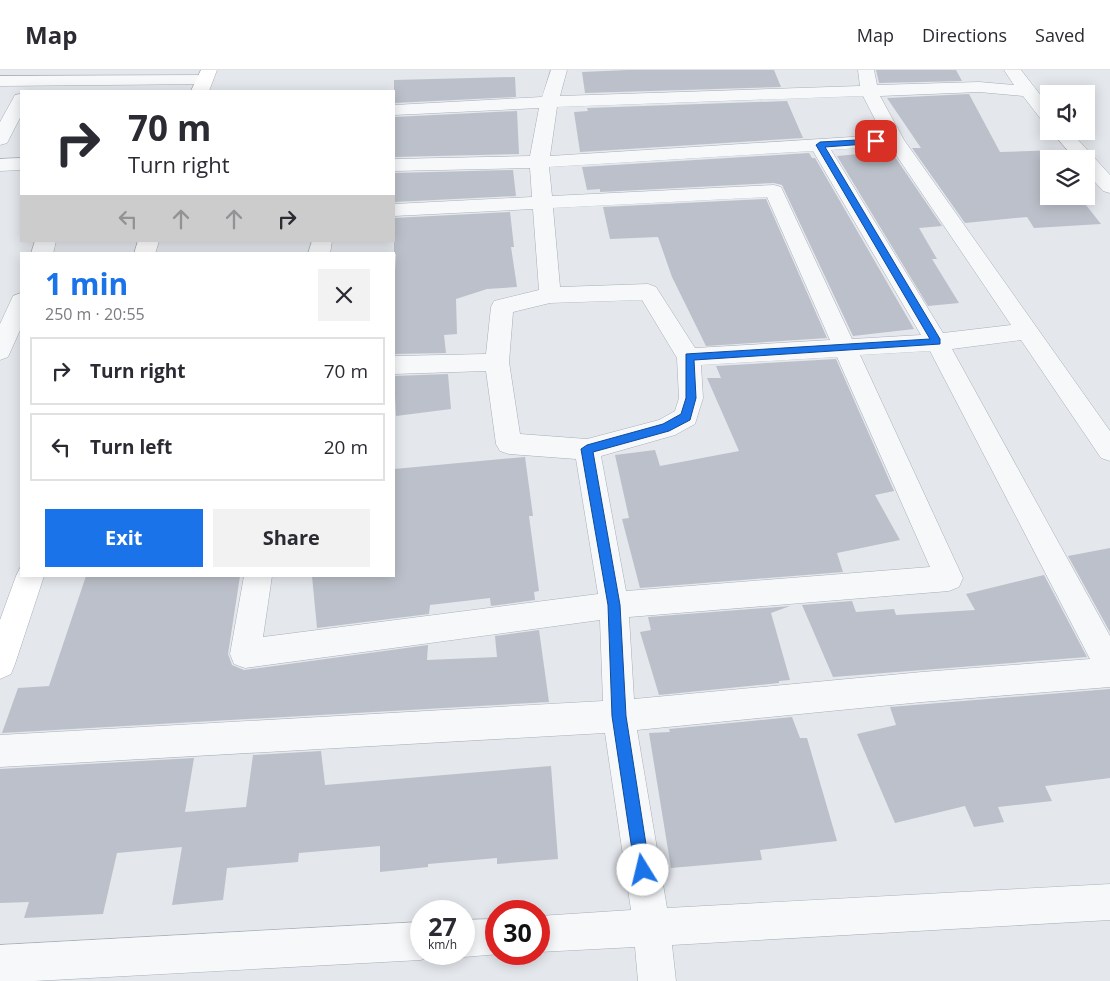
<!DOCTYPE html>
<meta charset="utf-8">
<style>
:root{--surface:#fff;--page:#f2f2f3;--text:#2b2b33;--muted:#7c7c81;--line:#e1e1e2;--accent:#1a73e8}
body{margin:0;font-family:"Open Sans",sans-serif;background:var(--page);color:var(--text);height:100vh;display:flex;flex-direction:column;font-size:19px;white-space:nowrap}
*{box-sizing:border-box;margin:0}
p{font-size:16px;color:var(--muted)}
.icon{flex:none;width:28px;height:28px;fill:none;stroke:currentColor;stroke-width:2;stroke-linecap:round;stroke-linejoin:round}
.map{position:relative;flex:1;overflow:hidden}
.panel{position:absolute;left:20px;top:182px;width:375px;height:325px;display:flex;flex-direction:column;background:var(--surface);border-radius:0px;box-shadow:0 2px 12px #0003}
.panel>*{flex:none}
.banner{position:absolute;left:20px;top:20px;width:375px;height:152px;border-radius:0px;box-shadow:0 2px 12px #0003;background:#fff;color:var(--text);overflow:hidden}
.controls{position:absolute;left:1040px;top:15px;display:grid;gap:10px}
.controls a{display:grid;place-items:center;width:55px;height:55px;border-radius:0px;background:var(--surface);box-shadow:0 2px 12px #0003;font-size:25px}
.speed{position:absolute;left:410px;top:830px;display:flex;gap:10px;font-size:25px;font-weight:700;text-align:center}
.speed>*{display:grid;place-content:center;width:65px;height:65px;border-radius:50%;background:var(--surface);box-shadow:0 2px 12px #0003;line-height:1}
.speed small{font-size:12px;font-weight:400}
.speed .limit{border:8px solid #d22;background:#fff;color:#111}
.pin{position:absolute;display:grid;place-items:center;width:42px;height:42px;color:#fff;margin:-21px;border-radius:10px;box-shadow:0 2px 8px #0006}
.me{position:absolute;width:55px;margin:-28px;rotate:351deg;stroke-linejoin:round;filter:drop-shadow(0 0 4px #0008)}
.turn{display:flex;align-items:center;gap:18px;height:105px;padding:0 25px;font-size:22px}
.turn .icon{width:65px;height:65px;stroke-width:2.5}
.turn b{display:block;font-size:35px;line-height:42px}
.lanes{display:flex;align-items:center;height:48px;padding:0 25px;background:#0003;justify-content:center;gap:25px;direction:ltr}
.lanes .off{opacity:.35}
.round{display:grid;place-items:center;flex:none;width:52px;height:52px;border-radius:0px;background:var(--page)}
.summary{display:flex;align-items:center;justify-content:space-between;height:85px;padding:0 25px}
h1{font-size:30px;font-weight:700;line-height:38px;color:var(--accent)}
.button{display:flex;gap:10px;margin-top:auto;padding:10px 25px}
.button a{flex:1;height:58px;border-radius:0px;background:var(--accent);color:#fff;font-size:20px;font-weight:700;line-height:58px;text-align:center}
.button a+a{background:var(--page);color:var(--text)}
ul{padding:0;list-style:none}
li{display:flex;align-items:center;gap:15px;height:68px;margin:0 10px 8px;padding:0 15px;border:2px solid var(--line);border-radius:0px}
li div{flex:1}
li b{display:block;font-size:19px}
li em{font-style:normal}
header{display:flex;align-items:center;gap:30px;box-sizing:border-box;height:70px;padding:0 25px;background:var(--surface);border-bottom:1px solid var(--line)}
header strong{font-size:24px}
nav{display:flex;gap:28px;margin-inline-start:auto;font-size:18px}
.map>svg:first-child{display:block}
.building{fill:#bbc0ca}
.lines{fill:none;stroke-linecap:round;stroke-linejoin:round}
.street-casing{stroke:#a9aeb7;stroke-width:1}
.secondary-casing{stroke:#a9aeb7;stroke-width:1}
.street{fill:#f7f8fa;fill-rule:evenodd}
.secondary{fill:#fff;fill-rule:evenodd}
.route{fill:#1a73e8;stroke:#114b97}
</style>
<header>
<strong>Map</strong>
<nav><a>Map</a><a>Directions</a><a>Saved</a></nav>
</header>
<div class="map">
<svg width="1110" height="911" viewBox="0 0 1110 911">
<rect width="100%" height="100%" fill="#e4e7ec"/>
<path class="building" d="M 628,0 L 774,0 L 781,17 L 585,23 L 582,2 Z
M 876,0 L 956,0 L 962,11 L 879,13 Z
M 515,7 L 516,27 L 394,33 L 394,10 Z
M 969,24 L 1000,82 L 1061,80 L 1068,89 L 1049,89 L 1049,126 L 1082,126 L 1084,129 L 1082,130 L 1101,154 L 1034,158 L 1027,147 L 965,153 L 912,78 L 921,78 L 887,28 Z
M 787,31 L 803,68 L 580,82 L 574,42 L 588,41 L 587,38 Z
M 517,41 L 519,84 L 394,87 L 394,47 Z
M 891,81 L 942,156 L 919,158 L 937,189 L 932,189 L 959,233 L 928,236 L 837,86 Z
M 809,83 L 812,88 L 815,88 L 914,259 L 853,266 L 782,115 L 774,113 L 600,122 L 600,119 L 587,120 L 582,97 Z
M 513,100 L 516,126 L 394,132 L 394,103 Z
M 766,129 L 827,268 L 706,276 L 672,207 L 658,167 L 610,169 L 603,137 Z
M 510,142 L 514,177 L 511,177 L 517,217 L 487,219 L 456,229 L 457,264 L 444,265 L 446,283 L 394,284 L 394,220 L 396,184 L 394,184 L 394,148 Z
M 836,289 L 894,421 L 875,425 L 900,470 L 837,483 L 843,502 L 640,518 L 622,449 L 629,448 L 615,385 L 655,380 L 660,396 L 739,381 L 707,308 L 721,308 L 716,296 Z
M 448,304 L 451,339 L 396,346 L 394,306 Z
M 525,387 L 533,446 L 529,446 L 539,521 L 534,522 L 535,530 L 491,536 L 490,528 L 430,535 L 429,544 L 317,558 L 312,506 L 394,506 L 394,399 Z
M 1110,478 L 1110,562 L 1068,486 Z
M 1044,505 L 1087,587 L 833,607 L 802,535 L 852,531 L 856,542 L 894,539 L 896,545 L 975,540 L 966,524 Z
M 86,506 L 240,506 L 228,584 L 232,595 L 244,600 L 428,575 L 427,590 L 497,587 L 495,566 L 539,560 L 549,632 L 2,663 L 18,618 L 49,616 Z
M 790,536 L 771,543 L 790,610 L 779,611 L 779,613 L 659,625 L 640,562 L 651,560 L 648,547 Z
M 1110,619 L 1110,708 L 1045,716 L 1052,731 L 998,737 L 1004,752 L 974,757 L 965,736 L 895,753 L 857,664 L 896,655 L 890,637 Z
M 792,647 L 800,668 L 807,668 L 837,771 L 760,780 L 762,790 L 671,798 L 649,663 L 670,662 L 669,659 Z
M 321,681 L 325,715 L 551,696 L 558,789 L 497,794 L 497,788 L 428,794 L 428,797 L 380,802 L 380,776 L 299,783 L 298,792 L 227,798 L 223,830 L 172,835 L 182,777 L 117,783 L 103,844 L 24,848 L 29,832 L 0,833 L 0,699 L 194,688 L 185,742 L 246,737 L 253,685 Z"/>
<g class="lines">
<defs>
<path id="street" d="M 551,0 L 567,0 L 560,26 L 860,16 L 858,0 L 874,0 L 877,15 L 979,12 L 1014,15 L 1004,0 L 1021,0 L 1049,36 L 1049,53 L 1043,52 L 1023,26 L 979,22 L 880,26 L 904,70 L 1110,361 L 1110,391 L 1101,388 L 1021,270 L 952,279 L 1110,566 L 1110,617 L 922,632 L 637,660 L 667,838 L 1110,814 L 1110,850 L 672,875 L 676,911 L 638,911 L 635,877 L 539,882 L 539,846 L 631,840 L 605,663 L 0,697 L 0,665 L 603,631 L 600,550 L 245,598 L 234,594 L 230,584 L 244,506 L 272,506 L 263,567 L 598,524 L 576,389 L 509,384 L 500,381 L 496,374 L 486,301 L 394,304 L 394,286 L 486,284 L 491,237 L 494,231 L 539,220 L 533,139 L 394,146 L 394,134 L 532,127 L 530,98 L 394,101 L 394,89 L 530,86 L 539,38 L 394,45 L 394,35 L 542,27 ZM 863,26 L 883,65 L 550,86 L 557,37 ZM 890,76 L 1011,255 L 943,263 L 831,80 ZM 813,81 L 921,265 L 852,269 L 781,117 L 774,115 L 552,126 L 549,97 ZM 767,127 L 830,270 L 695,278 L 656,217 L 648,214 L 560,217 L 553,138 ZM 642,230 L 677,288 L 679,328 L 675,341 L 659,350 L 587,369 L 520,364 L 509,292 L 513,242 L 550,233 ZM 930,281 L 1090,589 L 922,602 L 634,629 L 629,547 L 949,521 L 959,517 L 963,508 L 860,285 ZM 837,287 L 930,497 L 626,521 L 601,386 L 675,365 L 695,354 L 703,328 L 701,295 Z
M 204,5 L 210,6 L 213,10 L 210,14 L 0,16 L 0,6 Z
M 21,24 L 21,46 L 7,73 L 0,75 L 0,52 L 15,25 Z
M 1051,61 L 1070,61 L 1110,105 L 1110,123 L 1103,121 L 1086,102 L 1086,89 L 1075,89 Z
M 21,88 L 21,100 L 0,101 L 0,89 Z
M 35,171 L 56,171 L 53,184 L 31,184 Z
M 312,171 L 332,171 L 330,184 L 308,184 Z
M 21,223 L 21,258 L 8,287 L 0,290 L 0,254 L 13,226 Z
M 496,849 L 496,884 L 500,884 L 464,887 L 457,884 L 464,884 L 464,850 Z
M 421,852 L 421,884 L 434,884 L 421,890 L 34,911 L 0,911 L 0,875 Z"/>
<path id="secondary" d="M 201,0 L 217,0 L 209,21 L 191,21 Z
M 138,171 L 159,171 L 155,184 L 134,184 Z
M 21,496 L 21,506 L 44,506 L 15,594 L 11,604 L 0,609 L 0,550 L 16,506 Z"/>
</defs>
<use href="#street" class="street-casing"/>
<use href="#secondary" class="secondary-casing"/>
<use href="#street" class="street"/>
<use href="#secondary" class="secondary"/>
</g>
<path class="route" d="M 876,69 L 880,71 L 879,73 L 825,77 L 940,269 L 940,274 L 694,290 L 696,328 L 690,350 L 669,361 L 593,382 L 620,535 L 626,646 L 650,800 L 648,805 L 643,808 L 637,805 L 635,800 L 612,646 L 608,535 L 581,379 L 587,375 L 663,354 L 681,344 L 686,328 L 686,284 L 930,269 L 816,75 L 820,72 Z"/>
</svg>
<div class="controls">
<a><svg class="icon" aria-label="sound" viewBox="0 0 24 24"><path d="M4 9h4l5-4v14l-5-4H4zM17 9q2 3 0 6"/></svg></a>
<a><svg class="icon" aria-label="layers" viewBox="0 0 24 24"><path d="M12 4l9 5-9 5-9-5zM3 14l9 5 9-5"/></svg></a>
</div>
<div class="speed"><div>27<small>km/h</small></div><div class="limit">30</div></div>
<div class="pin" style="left:876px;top:71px;background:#d93025"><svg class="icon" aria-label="arrive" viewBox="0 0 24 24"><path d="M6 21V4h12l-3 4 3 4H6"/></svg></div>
<svg class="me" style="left:643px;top:800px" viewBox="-20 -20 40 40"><circle r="19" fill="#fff"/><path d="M0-13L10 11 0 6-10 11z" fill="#1a73e8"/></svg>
<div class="banner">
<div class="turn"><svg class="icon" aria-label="right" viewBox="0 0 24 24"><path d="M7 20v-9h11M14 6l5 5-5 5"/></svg><div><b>70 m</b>Turn right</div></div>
<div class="lanes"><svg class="icon off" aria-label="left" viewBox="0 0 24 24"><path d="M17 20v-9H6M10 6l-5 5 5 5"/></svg><svg class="icon off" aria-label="ahead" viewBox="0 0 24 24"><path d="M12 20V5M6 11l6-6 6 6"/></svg><svg class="icon off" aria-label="ahead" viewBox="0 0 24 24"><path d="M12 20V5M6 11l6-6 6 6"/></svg><svg class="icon" aria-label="right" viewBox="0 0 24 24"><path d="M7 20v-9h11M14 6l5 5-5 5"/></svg></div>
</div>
<section class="panel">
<div class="summary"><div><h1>1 min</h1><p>250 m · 20:55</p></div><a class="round"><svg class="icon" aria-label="close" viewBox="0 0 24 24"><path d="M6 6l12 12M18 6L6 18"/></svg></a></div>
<ul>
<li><svg class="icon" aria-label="right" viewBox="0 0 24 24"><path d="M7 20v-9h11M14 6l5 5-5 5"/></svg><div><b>Turn right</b></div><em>70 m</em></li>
<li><svg class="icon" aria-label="left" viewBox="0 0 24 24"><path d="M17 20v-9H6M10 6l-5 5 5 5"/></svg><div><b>Turn left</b></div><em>20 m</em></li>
</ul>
<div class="button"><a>Exit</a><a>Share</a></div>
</section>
</div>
